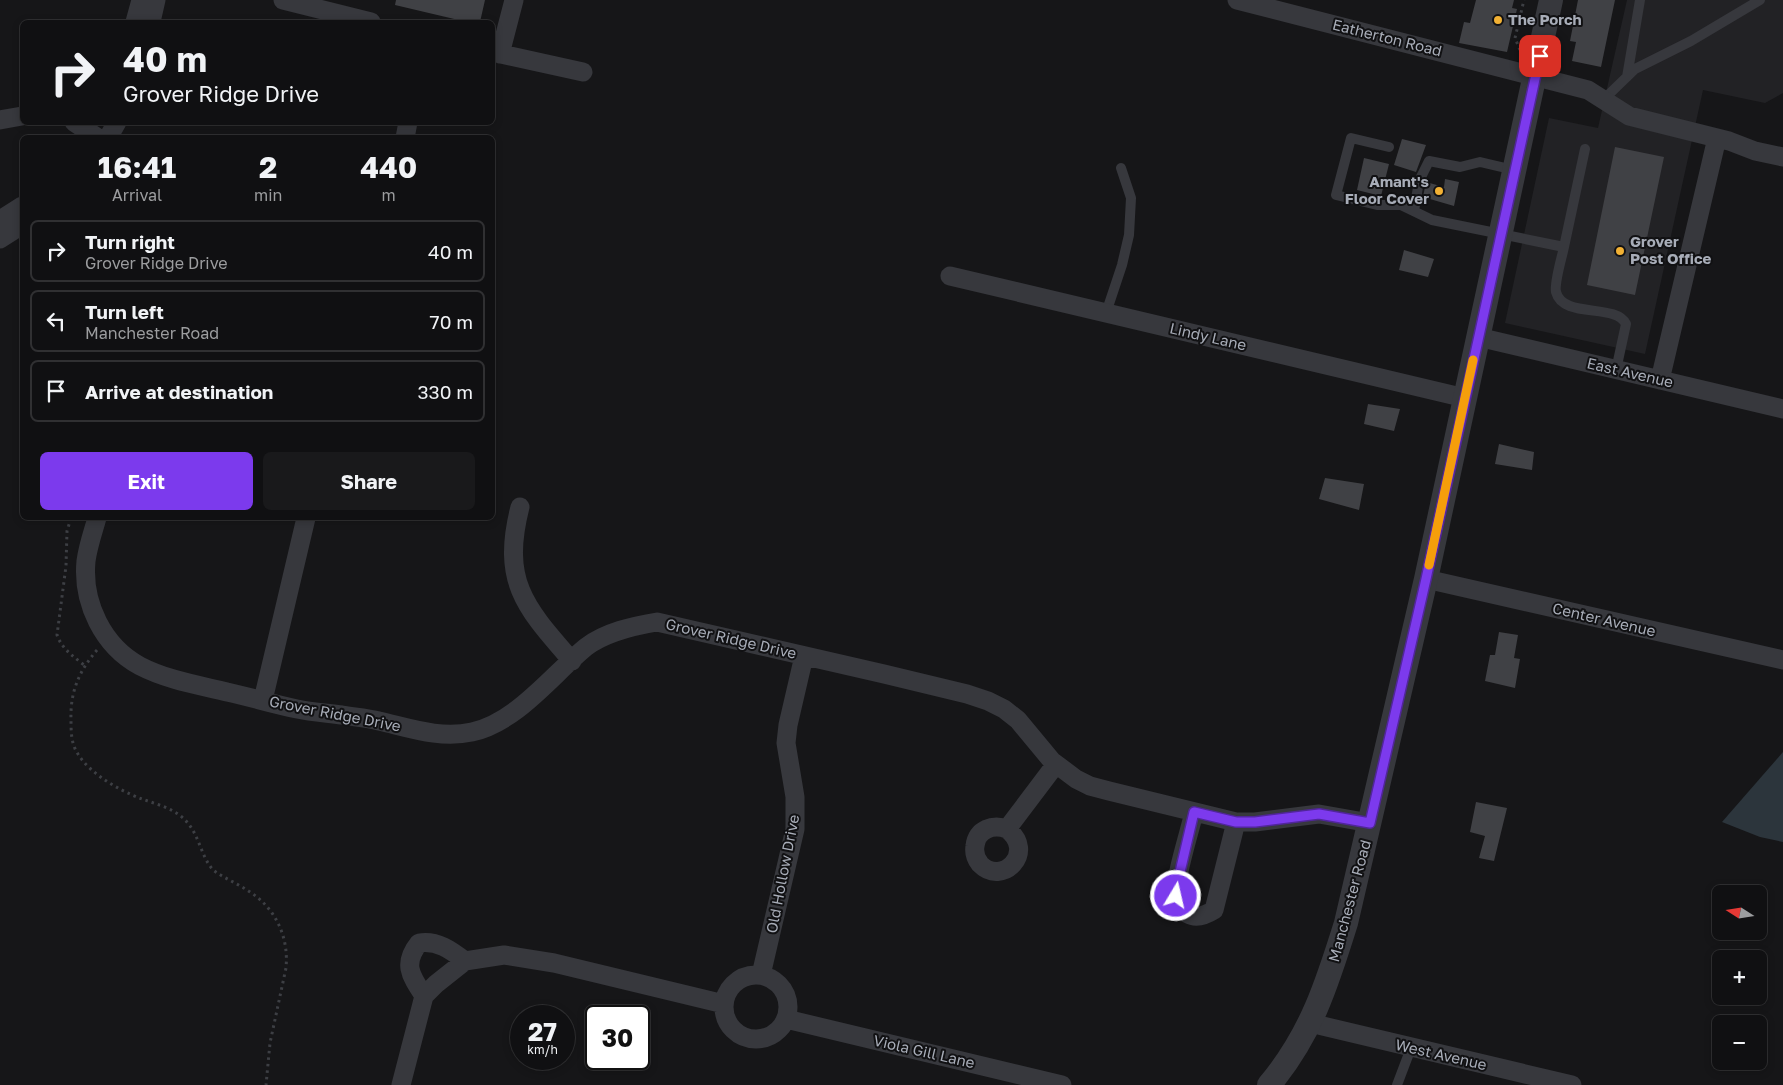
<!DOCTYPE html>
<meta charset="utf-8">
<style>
:root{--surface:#101012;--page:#19191b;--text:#f1f3f6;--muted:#9c9d9f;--line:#303032;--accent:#7c3aed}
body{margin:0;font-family:"Golos Text",sans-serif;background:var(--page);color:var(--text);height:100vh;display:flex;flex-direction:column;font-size:19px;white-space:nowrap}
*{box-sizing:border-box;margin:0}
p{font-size:16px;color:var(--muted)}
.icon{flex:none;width:28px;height:28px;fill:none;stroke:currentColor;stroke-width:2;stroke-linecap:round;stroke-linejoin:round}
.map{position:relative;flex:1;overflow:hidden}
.details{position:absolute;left:20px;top:135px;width:475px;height:385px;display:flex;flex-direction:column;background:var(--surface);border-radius:8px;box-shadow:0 2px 8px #0003,0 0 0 1px var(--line)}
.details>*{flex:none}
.guide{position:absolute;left:20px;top:20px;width:475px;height:105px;border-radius:8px;box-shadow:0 2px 8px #0003,0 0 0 1px var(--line);background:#101012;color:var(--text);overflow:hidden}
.needle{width:32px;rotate:282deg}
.buttons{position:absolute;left:1712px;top:885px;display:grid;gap:10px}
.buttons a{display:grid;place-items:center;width:55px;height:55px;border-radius:8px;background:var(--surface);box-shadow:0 2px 8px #0003,0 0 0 1px var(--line);font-size:25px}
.speed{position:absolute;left:510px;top:1005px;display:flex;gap:10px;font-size:25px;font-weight:700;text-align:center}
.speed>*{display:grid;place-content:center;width:65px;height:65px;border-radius:50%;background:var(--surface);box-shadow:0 2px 8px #0003,0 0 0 1px var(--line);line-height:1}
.speed small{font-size:12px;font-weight:400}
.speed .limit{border:2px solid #111;border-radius:8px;background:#fff;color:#111}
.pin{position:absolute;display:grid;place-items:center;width:42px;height:42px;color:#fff;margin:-21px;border-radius:10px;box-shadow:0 2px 8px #0006}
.me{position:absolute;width:55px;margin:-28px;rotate:9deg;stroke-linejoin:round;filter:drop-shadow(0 0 4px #0008)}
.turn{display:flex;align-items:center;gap:18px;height:105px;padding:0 20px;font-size:22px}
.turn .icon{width:65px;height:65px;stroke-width:2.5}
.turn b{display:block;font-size:35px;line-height:42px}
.eta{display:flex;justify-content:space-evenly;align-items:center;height:85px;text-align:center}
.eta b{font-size:30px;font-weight:700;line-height:35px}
.primary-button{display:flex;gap:10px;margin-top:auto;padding:10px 20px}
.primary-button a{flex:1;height:58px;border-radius:8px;background:var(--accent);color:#fff;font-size:20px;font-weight:700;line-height:58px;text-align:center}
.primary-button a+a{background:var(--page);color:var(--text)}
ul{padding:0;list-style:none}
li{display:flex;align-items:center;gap:15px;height:62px;margin:0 10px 8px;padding:0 10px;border:2px solid var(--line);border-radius:8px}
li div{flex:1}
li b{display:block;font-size:19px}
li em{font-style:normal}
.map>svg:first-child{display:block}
.built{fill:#222225}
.water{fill:#2c353c}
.building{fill:#404145}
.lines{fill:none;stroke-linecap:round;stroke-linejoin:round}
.path{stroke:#3d3f44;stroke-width:3;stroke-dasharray:2.5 4;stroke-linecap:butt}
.service{stroke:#37383d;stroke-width:10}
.minor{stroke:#37383d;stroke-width:19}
.tertiary{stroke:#37383d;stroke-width:24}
.route-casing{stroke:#51269a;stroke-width:12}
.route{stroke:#7c3aed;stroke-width:9}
.slow{stroke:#f59e0b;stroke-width:9}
.poi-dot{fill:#f2b134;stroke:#111113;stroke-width:2}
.labels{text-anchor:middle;stroke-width:4;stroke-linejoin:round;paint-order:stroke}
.poi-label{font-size:15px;font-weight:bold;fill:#a8adb8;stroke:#111113;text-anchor:start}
.street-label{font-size:15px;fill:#a8adb8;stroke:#111113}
</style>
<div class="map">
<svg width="1783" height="1085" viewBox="0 0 1783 1085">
<rect width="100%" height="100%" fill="#161618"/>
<path class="built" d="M 1627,0 L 1783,0 L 1783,93 L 1765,103 L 1703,90 L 1645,354 L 1505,323 L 1549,118 L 1598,128 Z"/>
<path class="water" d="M 1783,752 L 1783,842 L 1760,837 L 1722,822 Z"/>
<path class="building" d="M 396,0 L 485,0 L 480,22 L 467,22 L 395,5 Z
M 1476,0 L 1514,0 L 1512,8 L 1517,9 L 1507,52 L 1459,43 L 1464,22 L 1470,23 Z
M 1578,0 L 1615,0 L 1601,67 L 1572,61 L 1576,42 L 1570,41 Z
M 1402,139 L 1426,145 L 1416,172 L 1394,165 Z
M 1615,147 L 1664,157 L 1635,295 L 1587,285 Z
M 1364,158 L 1389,164 L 1381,196 L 1357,190 Z
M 1445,179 L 1459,182 L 1454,206 L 1423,197 L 1426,182 L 1444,187 Z
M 1404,250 L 1434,259 L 1428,277 L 1399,270 Z
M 1368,404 L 1400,409 L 1394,431 L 1364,424 Z
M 1499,444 L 1534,452 L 1532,470 L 1495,464 Z
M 1325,478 L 1364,484 L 1359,510 L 1319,499 Z
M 1499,632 L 1518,635 L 1514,658 L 1520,659 L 1515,688 L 1485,681 L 1490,655 L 1495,655 Z
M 1476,802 L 1507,808 L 1494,861 L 1479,858 L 1485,836 L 1470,832 Z"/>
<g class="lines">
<path class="path" d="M 1520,50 L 1515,38 L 1524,0
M 71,518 L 67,531 L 66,566 L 57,635 C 62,649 73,656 84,665
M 97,650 C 79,671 70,692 71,720 C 71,727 71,735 73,743 C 80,769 118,790 142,799 C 156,804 172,808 183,818 C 199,832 200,855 213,870 C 224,878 236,883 247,890 C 275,907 289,936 286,968 L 270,1043 L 266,1085"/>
<path class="service" d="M 1627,77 L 1640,0
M 1604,99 L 1635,69 L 1691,41 L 1760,0
M 1389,147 L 1351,138 L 1336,195 L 1377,205 L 1401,205 L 1432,220 L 1564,247 L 1585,149
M 1414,211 L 1419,181 L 1429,161 L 1460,167 L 1480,162 L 1514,170
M 1564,247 C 1562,257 1554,283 1556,292 C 1563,319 1616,303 1626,324 L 1616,370
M 1106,313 L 1122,265 L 1129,235 L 1131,198 L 1121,168
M 1397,1085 L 1411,1048"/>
<path class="minor" d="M 283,0 L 371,22
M 1237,0 L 1588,90 L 1629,116 L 1729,141 L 1755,151 L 1783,157
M 135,22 L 141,0
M 151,22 L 156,0
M 492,52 L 583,72
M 500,54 L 514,0
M 0,120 L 22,116
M 74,122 L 98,138
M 108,138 L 117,122
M 405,138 L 408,122
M 0,220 L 22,206
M 0,239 L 22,225
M 950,276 L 1465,398
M 1478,337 L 1783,409
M 1660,380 L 1717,138
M 520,507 C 501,582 525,607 572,661
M 97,518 C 93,532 88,546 86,561 C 82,603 103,646 140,666 C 167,680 198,685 227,692 C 250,697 273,704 297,709 C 311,712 327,713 342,715 C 354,717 367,718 379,721 C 410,728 440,739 472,732 C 517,722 552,675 586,647 C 606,632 633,626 657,622 L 884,674 L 967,694 L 988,701 L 1004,709 L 1018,720 L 1052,761 L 1076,779 L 1090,786 L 1109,791 L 1236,822 L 1255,822 L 1319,814 L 1370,823
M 1426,579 L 1783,660
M 263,700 L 306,518
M 1194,812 C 1190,831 1174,879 1176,896 C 1177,905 1181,911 1188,914 C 1197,919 1206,915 1214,910 L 1236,822
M 1007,829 C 993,824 977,829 975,846 C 974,852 976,859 980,864 C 1002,887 1037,852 1007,829 L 1056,764
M724 1007a32 32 0 1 1 64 0a32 32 0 1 1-64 0Z
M 761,975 L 795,829 L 795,797 L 786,743 L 788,725 L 804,656
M 424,996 C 411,976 402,964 419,943 C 437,940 451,950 465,961
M 786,1019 L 1062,1085
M 1310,1023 L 1572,1085
M 401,1085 L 424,996 L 436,984 L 465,961 L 504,955 L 554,963 L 724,1004"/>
<path class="tertiary" d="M 1269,1085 C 1311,1035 1327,984 1346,923 L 1426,579 L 1551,0"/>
</g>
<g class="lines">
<defs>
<path id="route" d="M 1176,896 L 1176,889 L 1194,812 L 1236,822 L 1255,822 L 1319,814 L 1370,823 L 1426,579 L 1540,56"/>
</defs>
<use href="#route" class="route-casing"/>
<use href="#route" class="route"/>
<path class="slow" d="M 1429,565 L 1473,360"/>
</g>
<g class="poi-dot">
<circle cx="1498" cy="20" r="5"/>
<circle cx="1439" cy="191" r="5"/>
<circle cx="1620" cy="251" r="5"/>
</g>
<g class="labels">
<g class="poi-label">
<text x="1508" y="25">The Porch</text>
<text x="1429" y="187" text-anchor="end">Amant's<tspan x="1429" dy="17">Floor Cover</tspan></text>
<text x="1630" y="247">Grover<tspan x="1630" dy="17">Post Office</tspan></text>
</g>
<g class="street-label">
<text transform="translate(1387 38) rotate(14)" y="5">Eatherton Road</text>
<text transform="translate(1208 337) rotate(13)" y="5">Lindy Lane</text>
<text transform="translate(1630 373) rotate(13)" y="5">East Avenue</text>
<text transform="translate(1604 620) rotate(13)" y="5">Center Avenue</text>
<text transform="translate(731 639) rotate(13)" y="5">Grover Ridge Drive</text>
<text transform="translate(335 714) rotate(11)" y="5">Grover Ridge Drive</text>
<text transform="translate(783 874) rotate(-79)" y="5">Old Hollow Drive</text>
<text transform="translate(1350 901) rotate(-75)" y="5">Manchester Road</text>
<text transform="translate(924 1052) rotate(13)" y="5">Viola Gill Lane</text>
<text transform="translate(1441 1055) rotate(13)" y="5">West Avenue</text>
</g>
</g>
</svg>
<div class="buttons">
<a><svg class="needle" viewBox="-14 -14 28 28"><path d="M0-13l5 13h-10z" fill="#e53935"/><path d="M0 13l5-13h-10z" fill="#9c9d9f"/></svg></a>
<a>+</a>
<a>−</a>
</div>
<div class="speed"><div>27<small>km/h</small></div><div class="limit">30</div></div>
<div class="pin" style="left:1540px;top:56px;background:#d93025"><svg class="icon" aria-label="arrive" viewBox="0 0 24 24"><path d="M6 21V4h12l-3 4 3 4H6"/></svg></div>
<svg class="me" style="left:1176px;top:896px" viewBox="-20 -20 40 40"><circle r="17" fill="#7c3aed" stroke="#fff" stroke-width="3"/><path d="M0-11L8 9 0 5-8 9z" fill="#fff"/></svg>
<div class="guide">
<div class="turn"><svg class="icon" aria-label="right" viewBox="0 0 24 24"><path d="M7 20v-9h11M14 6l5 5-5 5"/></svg><div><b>40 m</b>Grover Ridge Drive</div></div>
</div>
<section class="details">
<div class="eta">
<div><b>16:41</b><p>Arrival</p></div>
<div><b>2</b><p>min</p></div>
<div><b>440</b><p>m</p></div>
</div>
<ul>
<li><svg class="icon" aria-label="right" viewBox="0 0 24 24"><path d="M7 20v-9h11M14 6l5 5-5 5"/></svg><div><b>Turn right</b><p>Grover Ridge Drive</p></div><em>40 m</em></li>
<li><svg class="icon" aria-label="left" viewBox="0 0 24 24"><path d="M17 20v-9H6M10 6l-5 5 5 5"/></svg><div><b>Turn left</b><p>Manchester Road</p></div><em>70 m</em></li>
<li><svg class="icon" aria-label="arrive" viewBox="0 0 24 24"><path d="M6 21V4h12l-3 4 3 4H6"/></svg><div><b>Arrive at destination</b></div><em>330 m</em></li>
</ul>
<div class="primary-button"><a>Exit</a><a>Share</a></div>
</section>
</div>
